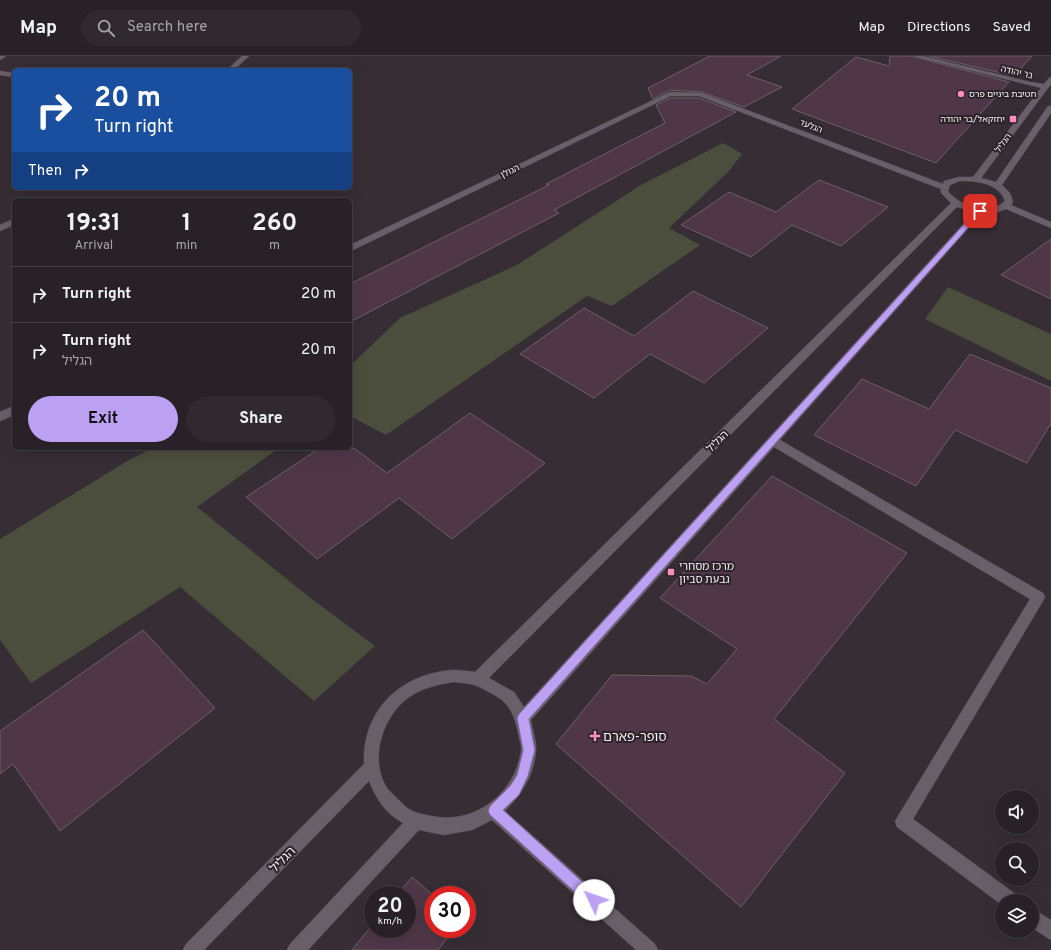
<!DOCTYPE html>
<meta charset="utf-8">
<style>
:root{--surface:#282228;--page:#302a30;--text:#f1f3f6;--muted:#a5a4a8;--line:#443f45;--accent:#bca0f2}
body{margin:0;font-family:Overpass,"Noto Sans Hebrew",sans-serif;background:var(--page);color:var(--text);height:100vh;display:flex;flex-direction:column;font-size:15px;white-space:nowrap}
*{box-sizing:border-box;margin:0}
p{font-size:13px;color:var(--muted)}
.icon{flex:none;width:22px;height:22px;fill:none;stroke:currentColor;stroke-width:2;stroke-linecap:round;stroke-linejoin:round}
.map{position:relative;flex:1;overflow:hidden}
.details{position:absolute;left:12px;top:142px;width:340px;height:252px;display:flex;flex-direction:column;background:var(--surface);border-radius:6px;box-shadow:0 4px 16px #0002,0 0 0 1px var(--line)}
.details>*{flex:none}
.guide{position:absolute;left:12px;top:12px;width:340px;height:122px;border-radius:6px;box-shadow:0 4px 16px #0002,0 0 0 1px var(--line);background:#1a4fa0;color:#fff;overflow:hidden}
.tools{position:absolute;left:995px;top:734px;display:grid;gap:8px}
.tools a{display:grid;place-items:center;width:44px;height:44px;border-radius:50%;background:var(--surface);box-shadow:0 4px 16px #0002,0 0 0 1px var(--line);font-size:20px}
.speed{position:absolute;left:364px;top:830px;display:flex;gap:8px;font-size:20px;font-weight:700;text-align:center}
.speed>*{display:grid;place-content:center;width:52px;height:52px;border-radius:50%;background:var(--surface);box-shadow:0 4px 16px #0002,0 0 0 1px var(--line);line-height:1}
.speed small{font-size:10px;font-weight:400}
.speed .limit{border:6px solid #d22;background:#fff;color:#111}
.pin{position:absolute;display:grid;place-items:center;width:34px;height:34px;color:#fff;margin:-17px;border-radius:8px;box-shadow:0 2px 6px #0006}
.me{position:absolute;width:44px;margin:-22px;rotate:312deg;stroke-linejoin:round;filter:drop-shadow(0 0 3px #0008)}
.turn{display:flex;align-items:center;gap:14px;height:84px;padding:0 16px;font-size:18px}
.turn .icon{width:52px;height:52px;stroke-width:2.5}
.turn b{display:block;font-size:28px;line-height:34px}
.then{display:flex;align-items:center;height:38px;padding:0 16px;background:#0003;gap:8px;font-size:15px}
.eta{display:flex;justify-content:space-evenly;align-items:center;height:68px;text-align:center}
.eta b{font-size:24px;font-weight:700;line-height:28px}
.primary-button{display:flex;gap:8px;margin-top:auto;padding:8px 16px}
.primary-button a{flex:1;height:46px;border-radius:24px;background:var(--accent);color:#111;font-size:16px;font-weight:700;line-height:46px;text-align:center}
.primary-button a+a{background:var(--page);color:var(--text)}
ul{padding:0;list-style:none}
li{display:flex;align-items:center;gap:12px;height:56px;padding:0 16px;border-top:1px solid var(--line)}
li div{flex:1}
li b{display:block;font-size:15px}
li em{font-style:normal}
header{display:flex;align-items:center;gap:24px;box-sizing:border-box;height:56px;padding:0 20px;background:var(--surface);border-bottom:1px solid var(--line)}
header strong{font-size:19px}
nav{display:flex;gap:22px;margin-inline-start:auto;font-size:14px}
.search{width:280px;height:36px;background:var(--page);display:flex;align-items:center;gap:10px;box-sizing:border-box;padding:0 14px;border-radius:22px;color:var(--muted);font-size:15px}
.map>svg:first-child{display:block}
.green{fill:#4b4e3d}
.building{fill:#4f3747;stroke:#6c6068}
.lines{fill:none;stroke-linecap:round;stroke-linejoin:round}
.minor-casing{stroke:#524951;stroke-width:1}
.minor{fill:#695f68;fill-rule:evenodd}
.route{fill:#bca0f2;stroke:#7a689d}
.poi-dot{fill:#fe8ebc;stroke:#2c232b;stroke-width:1.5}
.labels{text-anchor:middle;stroke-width:4;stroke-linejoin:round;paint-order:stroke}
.far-street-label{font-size:9px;fill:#f5eff5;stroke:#2c232b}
.far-poi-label{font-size:9px;fill:#f5eff5;stroke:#2c232b;text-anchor:start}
.street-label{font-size:11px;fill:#f5eff5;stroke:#2c232b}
.poi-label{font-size:11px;fill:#f5eff5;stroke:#2c232b;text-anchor:start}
.near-poi-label{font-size:13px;fill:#f5eff5;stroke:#2c232b;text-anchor:start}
.near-street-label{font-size:13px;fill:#f5eff5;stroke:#2c232b}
</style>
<header>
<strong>Map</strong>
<div class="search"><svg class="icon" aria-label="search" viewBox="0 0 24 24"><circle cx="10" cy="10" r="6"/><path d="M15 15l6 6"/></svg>Search here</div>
<nav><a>Map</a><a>Directions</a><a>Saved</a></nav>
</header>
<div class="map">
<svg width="1051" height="894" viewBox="0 0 1051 894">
<rect width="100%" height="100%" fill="#362d35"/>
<path class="green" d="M 723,87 L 742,98 L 728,116 L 669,172 L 700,189 L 612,250 L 587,240 L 386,379 L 350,360 L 350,307 L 354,306 L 400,262 L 517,209 L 641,129 Z
M 948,231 L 1051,278 L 1051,325 L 925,263 Z
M 153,392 L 279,392 L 197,451 L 308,540 L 375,590 L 314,645 L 180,531 L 31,627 L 0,584 L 0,483 L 129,404 Z"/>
<path class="building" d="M 710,0 L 781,0 L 747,19 L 782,31 L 744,51 L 702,36 L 670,34 L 653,43 L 648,32 Z
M 890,0 L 911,0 L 1009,26 L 936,107 L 792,53 L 856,1 L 889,10 Z
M 929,0 L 1032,0 L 1014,20 Z
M 671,42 L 699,42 L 736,56 L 554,154 L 559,157 L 350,266 L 350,228 L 549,129 L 546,128 L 665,67 L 656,49 Z
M 819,124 L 888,151 L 841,190 L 792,169 L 751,201 L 681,169 L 729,136 L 776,156 Z
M 1051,183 L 1051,243 L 1001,219 Z
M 693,235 L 768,272 L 704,327 L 650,298 L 594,342 L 520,298 L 584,252 L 634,280 Z
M 970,298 L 1051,332 L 1051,367 L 1027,407 L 955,374 L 916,430 L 814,379 L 862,323 L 929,353 Z
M 470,357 L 545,407 L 452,483 L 399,442 L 317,503 L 246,441 L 320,392 L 354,392 L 387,417 Z
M 772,420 L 907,497 L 774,663 L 845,717 L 741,851 L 556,688 L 612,619 L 691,620 L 707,628 L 737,593 L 660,542 Z
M 143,574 L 215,652 L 60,775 L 13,708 L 0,718 L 0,675 Z
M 412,821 L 433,839 L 433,873 L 454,873 L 438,894 L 352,894 L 373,868 L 373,873 L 407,873 L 407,839 L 397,839 Z"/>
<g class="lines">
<defs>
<path id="minor" d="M 0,0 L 6,0 L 0,4 Z
M 242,0 L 249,0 L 234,14 L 227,14 Z
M 912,0 L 923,0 L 1030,26 L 1044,28 L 1049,22 L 1051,21 L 1051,28 L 981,122 L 996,126 L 1048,50 L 1051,50 L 1051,57 L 1002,129 L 1010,137 L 1013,146 L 1011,149 L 1051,166 L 1051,172 L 1006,153 L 995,157 L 982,157 L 780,384 L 1043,537 L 1045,541 L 1043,545 L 913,763 L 1017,839 L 1019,845 L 1002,845 L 1002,849 L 897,771 L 895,765 L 1030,543 L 774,391 L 531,664 C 532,673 537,685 536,695 C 534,719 522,738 505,755 L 655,888 L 658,894 L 636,894 L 492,764 L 472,774 L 444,779 L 419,774 L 308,894 L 287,894 L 290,888 L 403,767 C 386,758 376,743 369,725 L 204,894 L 183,894 L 186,888 L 364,708 C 362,661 392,625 438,616 C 443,615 449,614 454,614 C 461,614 468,615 475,616 L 951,147 L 941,137 L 941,133 L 699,40 L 671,40 L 353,194 L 350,195 L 350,189 L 670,36 L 702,37 L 943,128 L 944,125 L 959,121 L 973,121 L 1041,32 ZM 960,125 C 977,125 999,127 1005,145 C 989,160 960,151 948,135 L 950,129 ZM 957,151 L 974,156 L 524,651 L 514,636 L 489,622 ZM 453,626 C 460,627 470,627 477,630 C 485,634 496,639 503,645 C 512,653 516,666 518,677 C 519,683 522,690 521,695 C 515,738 474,769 432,760 C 421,758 409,756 402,747 C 397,742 391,737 387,732 C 369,704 382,661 408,642 C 421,632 437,629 453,626 Z
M 0,15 L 14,17 L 14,21 L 0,19 Z
M 14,163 L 14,169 L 0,175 L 0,169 Z
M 14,350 L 14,359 L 0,365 L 0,356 Z
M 1032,852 L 1051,864 L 1051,884 L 1032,872 Z"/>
</defs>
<use href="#minor" class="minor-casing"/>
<use href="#minor" class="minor"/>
</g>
<path class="route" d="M 978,153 L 983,155 L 529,663 L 535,694 L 528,720 L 519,739 L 503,754 L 598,840 L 600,844 L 598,849 L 594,851 L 589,849 L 490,759 L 488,755 L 490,750 L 510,730 L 517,719 L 523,694 L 517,662 L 519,658 Z"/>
<g class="poi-dot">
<circle cx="961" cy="38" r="4"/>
<rect x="1009" y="59" width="8" height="8" rx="2"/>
<rect x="667" y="512" width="8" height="8" rx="2"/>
<path d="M593 674h4v4h4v4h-4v4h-4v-4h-4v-4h4z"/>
</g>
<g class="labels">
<g class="far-street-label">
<text transform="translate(1017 16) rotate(13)" y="3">בר יהודה</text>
<text transform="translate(811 70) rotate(21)" y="3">הגלעד</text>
<text transform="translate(1003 87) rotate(-54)" y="3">הגליל</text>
<text transform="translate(510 115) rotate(-26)" y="3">הגולן</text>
</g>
<g class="far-poi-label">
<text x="969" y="41">חטיבת ביניים פרס</text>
<text x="1005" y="66" text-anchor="end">יחזקאל/בר יהודה</text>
</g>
<g class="street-label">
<text transform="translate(717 385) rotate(-45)" y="4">הגליל</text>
</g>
<g class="poi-label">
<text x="679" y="514">מרכז מסחרי<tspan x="679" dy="13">גבעת סביון</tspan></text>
</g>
<g class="near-poi-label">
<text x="603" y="685">סופר-פארם</text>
</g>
<g class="near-street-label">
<text transform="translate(282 803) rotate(-46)" y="5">הגליל</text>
</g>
</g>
</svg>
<div class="tools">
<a><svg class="icon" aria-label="sound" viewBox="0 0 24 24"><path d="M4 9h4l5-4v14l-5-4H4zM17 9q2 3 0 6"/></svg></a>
<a><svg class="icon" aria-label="search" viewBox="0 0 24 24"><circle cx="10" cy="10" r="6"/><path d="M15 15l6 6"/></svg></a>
<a><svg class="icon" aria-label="layers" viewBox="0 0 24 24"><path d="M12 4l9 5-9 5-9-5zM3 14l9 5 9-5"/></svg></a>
</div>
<div class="speed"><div>20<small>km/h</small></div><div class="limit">30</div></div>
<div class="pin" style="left:980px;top:155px;background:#d93025"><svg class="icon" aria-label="arrive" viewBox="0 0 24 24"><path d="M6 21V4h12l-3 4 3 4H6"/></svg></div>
<svg class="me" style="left:594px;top:844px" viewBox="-20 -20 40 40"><circle r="19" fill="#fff"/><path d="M0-13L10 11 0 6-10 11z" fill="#bca0f2"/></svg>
<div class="guide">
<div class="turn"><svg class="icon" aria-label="right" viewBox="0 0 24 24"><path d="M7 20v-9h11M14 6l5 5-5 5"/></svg><div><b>20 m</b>Turn right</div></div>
<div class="then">Then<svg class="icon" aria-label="right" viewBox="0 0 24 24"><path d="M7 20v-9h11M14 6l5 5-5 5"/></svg></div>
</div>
<section class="details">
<div class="eta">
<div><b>19:31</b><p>Arrival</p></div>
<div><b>1</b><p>min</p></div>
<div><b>260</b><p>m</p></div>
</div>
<ul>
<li><svg class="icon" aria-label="right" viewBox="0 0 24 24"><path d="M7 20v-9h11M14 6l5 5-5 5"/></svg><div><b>Turn right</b></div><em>20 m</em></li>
<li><svg class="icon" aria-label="right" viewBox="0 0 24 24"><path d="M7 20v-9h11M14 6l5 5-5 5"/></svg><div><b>Turn right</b><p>הגליל</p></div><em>20 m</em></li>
</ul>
<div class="primary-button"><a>Exit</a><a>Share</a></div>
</section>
</div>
